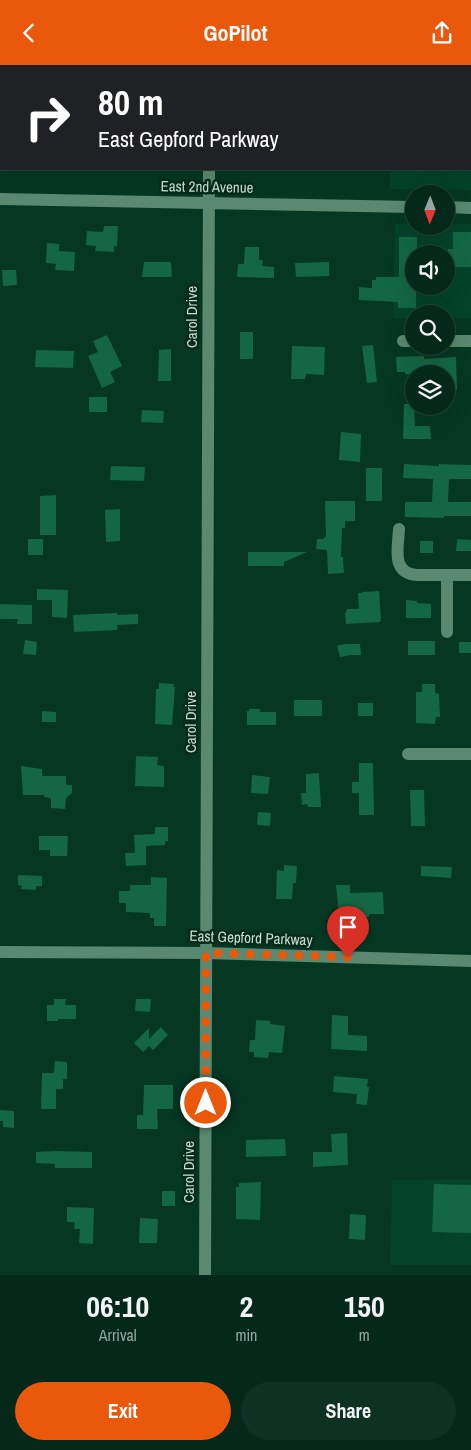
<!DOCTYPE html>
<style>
:root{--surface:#04291a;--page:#0d3123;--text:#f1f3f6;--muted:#97a6a2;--line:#254539;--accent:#ea580c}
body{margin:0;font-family:"Archivo Narrow",sans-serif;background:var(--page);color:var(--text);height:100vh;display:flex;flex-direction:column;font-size:19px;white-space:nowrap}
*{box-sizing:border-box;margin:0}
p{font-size:16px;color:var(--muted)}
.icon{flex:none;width:28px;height:28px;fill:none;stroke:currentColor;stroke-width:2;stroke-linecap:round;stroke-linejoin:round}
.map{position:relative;height:1210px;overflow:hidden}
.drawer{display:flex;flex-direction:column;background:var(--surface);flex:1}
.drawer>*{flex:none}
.banner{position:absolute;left:0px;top:0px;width:471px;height:105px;box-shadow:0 5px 20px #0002,0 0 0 1px var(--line);background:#202124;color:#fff;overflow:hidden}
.needle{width:32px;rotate:181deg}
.fabs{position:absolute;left:405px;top:120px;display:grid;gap:10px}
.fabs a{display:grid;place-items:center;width:50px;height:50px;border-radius:50%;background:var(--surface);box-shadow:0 5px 20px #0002,0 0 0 1px var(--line);font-size:25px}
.pin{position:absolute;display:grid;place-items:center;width:42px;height:42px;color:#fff;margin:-51px -21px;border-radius:50% 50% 50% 0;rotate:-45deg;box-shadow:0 0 5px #0007}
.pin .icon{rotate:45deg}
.me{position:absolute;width:55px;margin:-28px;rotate:0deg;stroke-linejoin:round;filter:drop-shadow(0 0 4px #0008)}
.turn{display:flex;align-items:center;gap:18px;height:105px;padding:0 15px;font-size:22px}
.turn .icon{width:65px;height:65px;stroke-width:2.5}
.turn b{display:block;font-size:35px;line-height:42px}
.eta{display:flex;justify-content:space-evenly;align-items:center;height:85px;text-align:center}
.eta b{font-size:30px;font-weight:800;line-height:35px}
.action{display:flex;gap:10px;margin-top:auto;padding:10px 15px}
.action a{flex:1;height:58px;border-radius:30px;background:var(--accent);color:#fff;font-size:20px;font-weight:800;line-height:58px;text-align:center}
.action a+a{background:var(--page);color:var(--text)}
header{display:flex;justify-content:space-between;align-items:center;height:65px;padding:0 15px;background:var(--accent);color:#fff;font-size:22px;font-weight:800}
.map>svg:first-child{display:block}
.built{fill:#04422b;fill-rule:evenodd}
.building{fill:#136745}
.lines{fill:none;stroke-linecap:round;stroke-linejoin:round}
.minor{stroke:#5a8870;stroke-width:12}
.tertiary{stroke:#5a8870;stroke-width:12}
.route{stroke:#ea580c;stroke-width:9;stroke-dasharray:0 16.2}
.labels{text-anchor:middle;stroke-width:5;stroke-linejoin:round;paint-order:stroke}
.street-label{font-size:15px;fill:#c6ded1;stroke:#072b1b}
</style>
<header><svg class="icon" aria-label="back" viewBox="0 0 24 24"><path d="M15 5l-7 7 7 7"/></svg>GoPilot<svg class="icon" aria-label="share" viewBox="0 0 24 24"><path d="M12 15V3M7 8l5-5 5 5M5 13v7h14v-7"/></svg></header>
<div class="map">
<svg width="471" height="1210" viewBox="0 0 471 1210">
<rect width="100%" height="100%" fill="#053723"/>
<path class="built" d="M 470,39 L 471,125 L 390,124 L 390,104 L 470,104 Z
M 395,159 L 414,159 L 414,161 L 446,161 L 446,159 L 471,159 L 471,253 L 446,253 L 446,249 L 414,249 L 414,253 L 393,253 ZM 414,189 L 446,189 L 446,221 L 414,221 Z
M 471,1114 L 471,1200 L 390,1200 L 392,1115 Z"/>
<path class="building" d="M 104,161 L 118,161 L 117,181 L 114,181 L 114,187 L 95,186 L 96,181 L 86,180 L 87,166 L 103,167 Z
M 453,167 L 471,167 L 471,202 L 453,202 L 453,194 L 448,194 L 448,184 L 453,184 Z
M 399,172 L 417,172 L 417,189 L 414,189 L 414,221 L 416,221 L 416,243 L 398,243 L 398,237 L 359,235 L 359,222 L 372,223 L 372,215 L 376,215 L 376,212 L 399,212 Z
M 47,178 L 59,179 L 59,186 L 75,187 L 74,206 L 55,205 L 56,199 L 46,198 Z
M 245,182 L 259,182 L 259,195 L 263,195 L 262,201 L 274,202 L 274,213 L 237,212 L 238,199 L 244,199 Z
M 144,197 L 171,197 L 172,212 L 142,212 Z
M 329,197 L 329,211 L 296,212 L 295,198 Z
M 2,205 L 16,205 L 17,220 L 3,221 Z
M 240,267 L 253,267 L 253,294 L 240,294 Z
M 107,270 L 122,301 L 110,307 L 115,317 L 102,323 L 88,291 L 98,287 L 93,276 Z
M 373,280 L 377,317 L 367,318 L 362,281 Z
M 292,281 L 325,282 L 324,310 L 306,309 L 305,314 L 291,314 Z
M 171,284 L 171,316 L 158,316 L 159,285 Z
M 36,285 L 74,286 L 73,303 L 35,302 Z
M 424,291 L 424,294 L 456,292 L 457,325 L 446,325 L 446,309 L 405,309 L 405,307 L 397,307 L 396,292 Z
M 89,332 L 107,332 L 107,347 L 89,347 Z
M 404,339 L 414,339 L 415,361 L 430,361 L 431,374 L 403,374 Z
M 142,345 L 164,346 L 163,358 L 141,357 Z
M 341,367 L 361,369 L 360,397 L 339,395 Z
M 404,399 L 439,401 L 439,399 L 471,400 L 471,414 L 449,414 L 448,437 L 471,437 L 471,451 L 444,451 L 444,453 L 405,452 L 405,437 L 432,437 L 433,414 L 403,413 Z
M 111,401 L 145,402 L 144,416 L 110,415 Z
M 366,403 L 382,403 L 382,436 L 366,436 Z
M 56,430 L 56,470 L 40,470 L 40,431 Z
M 325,436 L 355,436 L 355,456 L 345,456 L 345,463 L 342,463 L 341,492 L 343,492 L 344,508 L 328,509 L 327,485 L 316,484 L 317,474 L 324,474 L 324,472 L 326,472 Z
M 120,444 L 120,476 L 106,477 L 105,445 Z
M 28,474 L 43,474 L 43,490 L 28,490 Z
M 457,474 L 471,475 L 471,486 L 456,486 Z
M 420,476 L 433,476 L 433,488 L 420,488 Z
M 248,487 L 307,487 L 284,497 L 284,501 L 248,501 Z
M 37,524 L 68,525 L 67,553 L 52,552 L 52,535 L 37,535 Z
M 379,526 L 381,555 L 380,557 L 346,559 L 345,549 L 347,544 L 359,544 L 358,528 L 362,528 L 362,527 Z
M 406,535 L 417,536 L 417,538 L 431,539 L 431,553 L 406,553 Z
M 0,539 L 32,540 L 32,559 L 17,559 L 18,554 L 0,554 Z
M 117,548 L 117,550 L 138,549 L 138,559 L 117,560 L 118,565 L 74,567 L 73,550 Z
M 25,575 L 37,577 L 36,590 L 23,589 Z
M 408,576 L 435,576 L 435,590 L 408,590 Z
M 459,577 L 471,577 L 471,588 L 459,588 Z
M 345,579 L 360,579 L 361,590 L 351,590 L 340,592 L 337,581 Z
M 159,618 L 174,619 L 173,622 L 175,622 L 172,660 L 155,659 L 156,624 L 159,624 Z
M 422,619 L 435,619 L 435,628 L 439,629 L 440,652 L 436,652 L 435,659 L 416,658 L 416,627 L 422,627 Z
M 294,635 L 322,635 L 322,651 L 294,651 Z
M 358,638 L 373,638 L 373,651 L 358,651 Z
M 249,644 L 260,644 L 260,647 L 276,647 L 276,660 L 247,660 L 247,646 L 249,646 Z
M 42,646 L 56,647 L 56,657 L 42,657 Z
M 136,691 L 158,692 L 157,700 L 164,701 L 164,722 L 135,721 Z
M 359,698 L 373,698 L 374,750 L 359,750 L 359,728 L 352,728 L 352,717 L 359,717 Z
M 21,701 L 42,704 L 42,711 L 66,711 L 66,720 L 72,720 L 72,728 L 66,733 L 65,744 L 51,743 L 51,733 L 44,732 L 44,730 L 23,730 Z
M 319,708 L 321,742 L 308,742 L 307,739 L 302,740 L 301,728 L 306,728 L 306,709 Z
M 252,710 L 270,712 L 268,729 L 251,728 Z
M 410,725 L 424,725 L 425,761 L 411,761 Z
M 258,747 L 271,748 L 270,761 L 257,760 Z
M 155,762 L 168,762 L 168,776 L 165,776 L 165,780 L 146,781 L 146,800 L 126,801 L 125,788 L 135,788 L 134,770 L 155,769 Z
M 39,771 L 68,771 L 67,791 L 50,791 L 50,785 L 39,785 Z
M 284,800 L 297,801 L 296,818 L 293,818 L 292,834 L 276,834 L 277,805 L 284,806 Z
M 421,801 L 452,802 L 451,813 L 421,811 Z
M 18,810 L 42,811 L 42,821 L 36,821 L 36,825 L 21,824 L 22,821 L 18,820 Z
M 151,812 L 167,813 L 166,861 L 154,861 L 154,853 L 150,853 L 150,848 L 126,847 L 126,838 L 119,838 L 119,826 L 130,826 L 130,820 L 151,820 Z
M 336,820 L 350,820 L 350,828 L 383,827 L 384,849 L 369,849 L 369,852 L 358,852 L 358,849 L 339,849 Z
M 54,934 L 66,934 L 65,940 L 76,940 L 76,954 L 58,954 L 58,956 L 47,956 L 47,940 L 54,940 Z
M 136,934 L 151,934 L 150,947 L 135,946 Z
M 332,950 L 348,951 L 348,970 L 367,971 L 367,986 L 331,984 Z
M 256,955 L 270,956 L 270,959 L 285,961 L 282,988 L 269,987 L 268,993 L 254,992 L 254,987 L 249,987 L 250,975 L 255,975 Z
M 161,962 L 168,970 L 153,985 L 149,981 L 143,987 L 134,978 L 149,963 L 149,974 Z
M 55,996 L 67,997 L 67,1014 L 63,1014 L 63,1024 L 56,1024 L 56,1044 L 41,1044 L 42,1008 L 54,1008 Z
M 334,1011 L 368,1014 L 367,1022 L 369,1022 L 367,1040 L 356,1039 L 357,1029 L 333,1027 Z
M 144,1020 L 173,1020 L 173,1044 L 157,1044 L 158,1064 L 137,1064 L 137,1050 L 143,1050 Z
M 0,1045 L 14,1046 L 14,1063 L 3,1062 L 3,1056 L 0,1056 Z
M 347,1068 L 348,1100 L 313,1102 L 313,1087 L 332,1087 L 331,1069 Z
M 285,1074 L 286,1091 L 246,1092 L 246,1075 Z
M 55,1086 L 92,1087 L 92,1103 L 55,1103 L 55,1099 L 36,1098 L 36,1087 Z
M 261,1117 L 260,1155 L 236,1154 L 236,1122 L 239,1122 L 239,1118 Z
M 434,1119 L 471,1120 L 471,1168 L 432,1167 Z
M 162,1126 L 175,1126 L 175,1141 L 162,1141 Z
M 67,1142 L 94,1143 L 93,1179 L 79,1178 L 80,1164 L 74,1164 L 75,1157 L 67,1157 Z
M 350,1149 L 366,1150 L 365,1175 L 349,1174 Z
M 140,1153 L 158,1154 L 157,1178 L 139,1178 Z"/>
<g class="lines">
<path class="minor" d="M 210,1 L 210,0
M 403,276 L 414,276
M 446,276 L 471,276
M 399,464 C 398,484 391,508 417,510 L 471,510
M 447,511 L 447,567
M 408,689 L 471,689
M 0,887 L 206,888 L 471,896
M 205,1210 L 209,104"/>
<path class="tertiary" d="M 0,134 L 414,142
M 446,142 L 471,143"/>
</g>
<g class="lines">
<path class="route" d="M 206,1038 L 206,888 L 348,892"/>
</g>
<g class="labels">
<g class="street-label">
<text transform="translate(207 122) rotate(1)" y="5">East 2nd Avenue</text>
<text transform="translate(192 252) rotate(-90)" y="5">Carol Drive</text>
<text transform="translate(191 657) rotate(-90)" y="5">Carol Drive</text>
<text transform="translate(251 873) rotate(2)" y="5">East Gepford Parkway</text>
<text transform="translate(189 1107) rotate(-90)" y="5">Carol Drive</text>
</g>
</g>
</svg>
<div class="fabs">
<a><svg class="needle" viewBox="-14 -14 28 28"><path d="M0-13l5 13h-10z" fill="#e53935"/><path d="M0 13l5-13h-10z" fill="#97a6a2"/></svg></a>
<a><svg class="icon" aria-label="sound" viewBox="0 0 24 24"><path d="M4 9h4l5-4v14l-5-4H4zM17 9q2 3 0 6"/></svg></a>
<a><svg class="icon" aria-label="search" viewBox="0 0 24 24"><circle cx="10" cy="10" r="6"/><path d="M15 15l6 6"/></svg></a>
<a><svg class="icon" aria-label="layers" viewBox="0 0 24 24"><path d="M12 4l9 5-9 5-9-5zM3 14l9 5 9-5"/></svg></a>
</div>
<div class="pin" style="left:348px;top:892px;background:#d93025"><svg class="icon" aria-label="arrive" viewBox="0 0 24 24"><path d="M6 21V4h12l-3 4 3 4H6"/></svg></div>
<svg class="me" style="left:206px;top:1038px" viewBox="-20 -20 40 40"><circle r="17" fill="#ea580c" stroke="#fff" stroke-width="3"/><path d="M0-11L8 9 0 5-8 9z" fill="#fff"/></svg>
<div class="banner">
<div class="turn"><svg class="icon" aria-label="right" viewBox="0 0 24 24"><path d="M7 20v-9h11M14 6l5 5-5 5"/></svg><div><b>80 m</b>East Gepford Parkway</div></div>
</div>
</div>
<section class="drawer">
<div class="eta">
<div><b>06:10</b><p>Arrival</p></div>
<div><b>2</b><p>min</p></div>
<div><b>150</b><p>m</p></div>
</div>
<div class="action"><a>Exit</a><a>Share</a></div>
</section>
